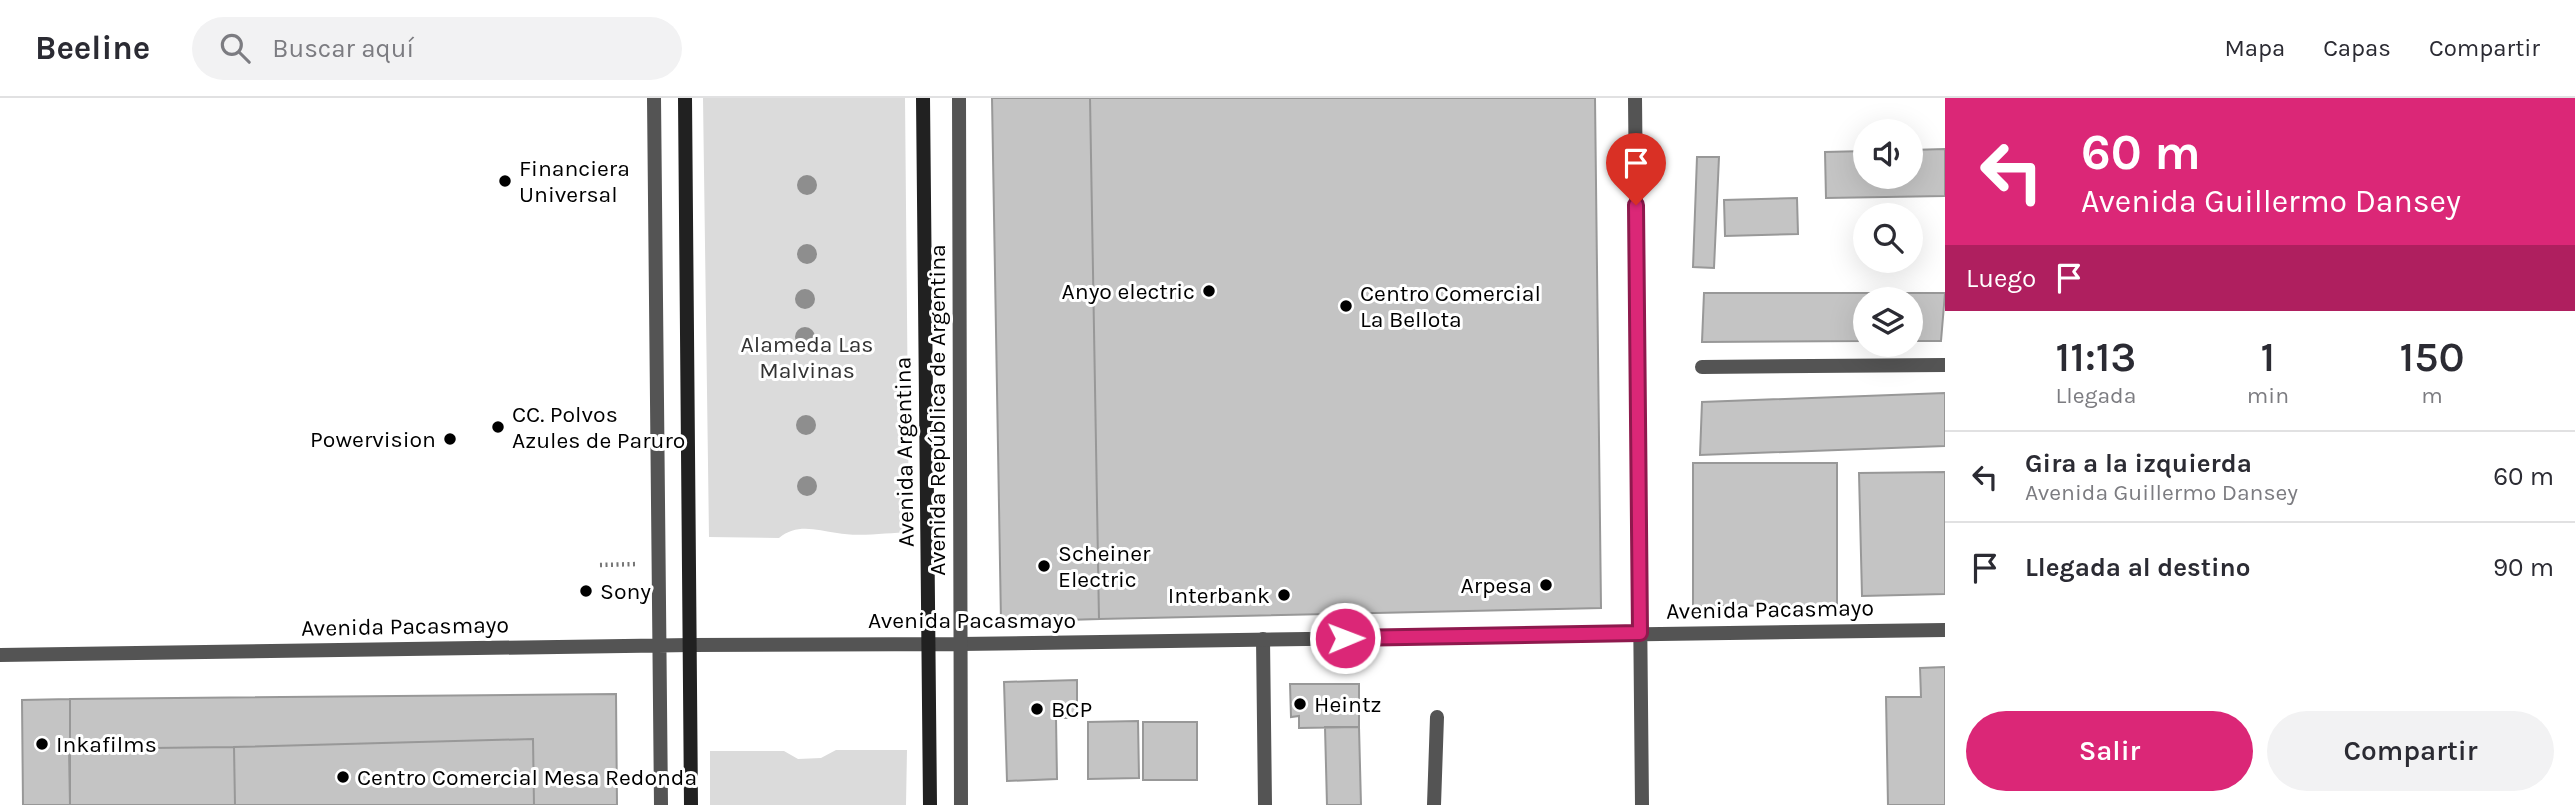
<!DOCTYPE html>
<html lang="es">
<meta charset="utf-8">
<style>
:root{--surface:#fff;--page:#f2f2f3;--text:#2b2b33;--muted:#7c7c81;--line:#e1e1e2;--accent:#db2777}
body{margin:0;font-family:Karla,sans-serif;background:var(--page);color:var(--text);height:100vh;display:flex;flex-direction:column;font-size:26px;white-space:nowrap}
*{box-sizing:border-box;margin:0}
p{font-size:23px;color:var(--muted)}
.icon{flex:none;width:38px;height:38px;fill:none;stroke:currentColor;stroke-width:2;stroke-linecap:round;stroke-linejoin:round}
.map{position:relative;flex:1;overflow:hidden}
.sheet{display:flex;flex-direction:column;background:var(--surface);width:630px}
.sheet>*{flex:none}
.hud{background:#db2777;color:#fff;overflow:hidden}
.fabs{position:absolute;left:1853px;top:21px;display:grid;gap:14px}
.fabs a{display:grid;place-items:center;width:70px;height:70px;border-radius:50%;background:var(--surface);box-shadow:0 7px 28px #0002;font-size:35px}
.pin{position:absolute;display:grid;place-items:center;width:60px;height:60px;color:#fff;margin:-72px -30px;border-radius:50% 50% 50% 0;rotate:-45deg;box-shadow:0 0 7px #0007}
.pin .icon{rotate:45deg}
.me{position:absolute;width:77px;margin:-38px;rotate:89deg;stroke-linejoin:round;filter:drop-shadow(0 0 5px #0008)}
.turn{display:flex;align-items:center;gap:24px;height:147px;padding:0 21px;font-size:32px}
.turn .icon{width:91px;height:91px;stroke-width:2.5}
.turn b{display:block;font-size:49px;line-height:60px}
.then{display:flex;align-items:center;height:66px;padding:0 21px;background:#0003;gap:14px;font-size:26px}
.eta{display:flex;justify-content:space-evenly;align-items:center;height:119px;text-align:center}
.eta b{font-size:42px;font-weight:600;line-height:49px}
.action{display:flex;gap:14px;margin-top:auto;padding:14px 21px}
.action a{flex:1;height:80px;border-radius:42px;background:var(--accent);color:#fff;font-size:28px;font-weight:600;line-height:80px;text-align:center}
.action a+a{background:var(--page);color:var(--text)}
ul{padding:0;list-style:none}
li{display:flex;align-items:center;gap:21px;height:91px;padding:0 21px;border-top:2px solid var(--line)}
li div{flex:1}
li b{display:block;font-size:26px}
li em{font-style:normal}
header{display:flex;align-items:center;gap:42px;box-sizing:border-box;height:98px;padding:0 35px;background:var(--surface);border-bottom:2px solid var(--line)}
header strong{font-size:33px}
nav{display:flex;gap:38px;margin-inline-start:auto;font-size:24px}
.search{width:490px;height:63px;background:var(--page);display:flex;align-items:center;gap:18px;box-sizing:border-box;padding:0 24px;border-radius:38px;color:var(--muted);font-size:26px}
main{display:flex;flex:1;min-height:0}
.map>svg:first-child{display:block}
.green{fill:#dbdbdb}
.building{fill:#c4c4c4;stroke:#989898;stroke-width:2}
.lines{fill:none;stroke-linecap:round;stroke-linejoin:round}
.path{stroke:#767676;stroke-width:4.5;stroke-dasharray:2 3.5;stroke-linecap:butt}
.service{stroke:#545454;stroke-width:14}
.minor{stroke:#545454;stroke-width:14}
.tertiary{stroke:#545454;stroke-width:14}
.secondary{stroke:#212121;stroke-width:14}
.tree{fill:#8e8e8e}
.route-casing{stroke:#8e194d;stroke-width:18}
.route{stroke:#db2777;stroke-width:12}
.poi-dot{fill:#000;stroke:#fff;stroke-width:2.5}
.labels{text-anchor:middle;stroke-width:6;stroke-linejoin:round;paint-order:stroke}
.poi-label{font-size:23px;fill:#000;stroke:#fff;text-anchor:start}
.park-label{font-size:23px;fill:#323232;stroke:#fff}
.street-label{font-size:23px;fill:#000;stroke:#fff}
</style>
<header>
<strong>Beeline</strong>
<div class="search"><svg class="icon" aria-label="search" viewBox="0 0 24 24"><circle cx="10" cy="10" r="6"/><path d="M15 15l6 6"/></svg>Buscar aquí</div>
<nav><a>Mapa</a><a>Capas</a><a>Compartir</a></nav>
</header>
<main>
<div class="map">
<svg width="1945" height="707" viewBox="0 0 1945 707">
<rect width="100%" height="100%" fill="#fff"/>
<path class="green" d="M 703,0 L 905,0 L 909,434 C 889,435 856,439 837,435 C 816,432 797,425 779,440 L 709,439 Z
M 836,652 L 907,652 L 906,707 L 710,707 L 710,653 L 784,653 L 798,661 L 821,660 Z"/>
<path class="building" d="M 992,0 L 1090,0 L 1099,521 L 1001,524 Z
M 1090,0 L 1595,0 L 1601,510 L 1099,521 Z
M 1945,51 L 1945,98 L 1826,100 L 1825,54 L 1866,53 L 1866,79 L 1911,79 L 1911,52 Z
M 1697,59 L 1719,59 L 1714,170 L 1693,169 Z
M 1797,100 L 1798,136 L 1725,138 L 1724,102 Z
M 1704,195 L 1945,195 L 1941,243 L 1911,243 L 1911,201 L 1866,201 L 1866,243 L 1702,244 Z
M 1945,295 L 1945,348 L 1700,357 L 1702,304 Z
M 1693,365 L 1837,365 L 1837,507 L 1693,508 Z
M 1945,374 L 1945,496 L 1862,498 L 1859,375 Z
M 1945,569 L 1945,707 L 1888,707 L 1886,599 L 1921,599 L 1920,570 Z
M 1077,582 L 1077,620 L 1056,620 L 1057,681 L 1007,683 L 1004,584 Z
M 1290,586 L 1359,586 L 1359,629 L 1299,630 L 1299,618 L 1291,619 Z
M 616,596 L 617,707 L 70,707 L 70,601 Z
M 70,601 L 70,707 L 23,707 L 22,602 Z
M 1138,623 L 1139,680 L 1088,681 L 1088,624 Z
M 1143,624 L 1197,624 L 1197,682 L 1143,682 Z
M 1325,629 L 1359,629 L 1361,707 L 1327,707 Z
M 533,641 L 534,707 L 235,707 L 234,649 Z
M 234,649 L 235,707 L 70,707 L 69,651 Z"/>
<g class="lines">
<path class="path" d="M 600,467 L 638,466"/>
<path class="service" d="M 1263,541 L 1265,707
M 1434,707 L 1437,619"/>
<path class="minor" d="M 1635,0 L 1642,707
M 1702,269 L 1945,267
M 960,546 L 1945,532"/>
<path class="tertiary" d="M 654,0 L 661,707
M 959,0 L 961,707
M 0,557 L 691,547 L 960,546"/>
<path class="secondary" d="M 685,0 L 691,707
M 923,0 L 930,707"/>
</g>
<g class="tree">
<circle cx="807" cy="87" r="10"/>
<circle cx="807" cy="156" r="10"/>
<circle cx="805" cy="201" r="10"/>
<circle cx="805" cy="239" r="10"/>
<circle cx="806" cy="327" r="10"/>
<circle cx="807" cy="388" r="10"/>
</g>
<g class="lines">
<defs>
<path id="route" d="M 1345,540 L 1640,535 L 1636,107"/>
</defs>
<use href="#route" class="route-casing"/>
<use href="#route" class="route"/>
</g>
<g class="poi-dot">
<circle cx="505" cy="83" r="7"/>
<circle cx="1209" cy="193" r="7"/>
<circle cx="1346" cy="208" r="7"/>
<circle cx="498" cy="329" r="7"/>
<circle cx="450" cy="341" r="7"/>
<circle cx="1044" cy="468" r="7"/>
<circle cx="1546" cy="487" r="7"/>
<circle cx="586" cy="493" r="7"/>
<circle cx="1284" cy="497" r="7"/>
<circle cx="1300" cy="606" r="7"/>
<circle cx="1037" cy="611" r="7"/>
<circle cx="42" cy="646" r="7"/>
<circle cx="343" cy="679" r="7"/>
</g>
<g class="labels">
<g class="poi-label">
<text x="519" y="78">Financiera<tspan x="519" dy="26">Universal</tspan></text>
<text x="1195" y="201" text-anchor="end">Anyo electric</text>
<text x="1360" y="203">Centro Comercial<tspan x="1360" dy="26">La Bellota</tspan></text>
<text x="512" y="324">CC. Polvos<tspan x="512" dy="26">Azules de Paruro</tspan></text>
<text x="436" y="349" text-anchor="end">Powervision</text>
<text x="1058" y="463">Scheiner<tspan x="1058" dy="26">Electric</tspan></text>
<text x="1532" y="495" text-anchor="end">Arpesa</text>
<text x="600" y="501">Sony</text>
<text x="1270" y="505" text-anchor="end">Interbank</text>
<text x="1314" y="614">Heintz</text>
<text x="1051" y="619">BCP</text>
<text x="56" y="654">Inkafilms</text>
<text x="357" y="687">Centro Comercial Mesa Redonda</text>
</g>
<g class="park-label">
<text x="807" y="254">Alameda Las<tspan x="807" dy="26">Malvinas</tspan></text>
</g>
<g class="street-label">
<text transform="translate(937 312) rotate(-90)" y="8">Avenida República de Argentina</text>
<text transform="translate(904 354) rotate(-91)" y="8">Avenida Argentina</text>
<text transform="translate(1770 511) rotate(-1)" y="8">Avenida Pacasmayo</text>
<text x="972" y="530">Avenida Pacasmayo</text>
<text transform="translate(405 528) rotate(-1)" y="8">Avenida Pacasmayo</text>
</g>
</g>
</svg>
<div class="fabs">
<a><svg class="icon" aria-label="sound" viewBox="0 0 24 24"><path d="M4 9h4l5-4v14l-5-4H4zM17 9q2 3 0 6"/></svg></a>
<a><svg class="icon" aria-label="search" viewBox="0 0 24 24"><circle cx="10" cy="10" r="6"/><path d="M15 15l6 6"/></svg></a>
<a><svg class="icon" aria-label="layers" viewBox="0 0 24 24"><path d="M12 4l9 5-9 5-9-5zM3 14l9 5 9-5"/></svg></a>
</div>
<div class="pin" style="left:1636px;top:107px;background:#d93025"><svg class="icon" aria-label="arrive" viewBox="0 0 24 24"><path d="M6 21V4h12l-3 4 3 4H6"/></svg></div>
<svg class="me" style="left:1345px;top:540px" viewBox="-20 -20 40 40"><circle r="17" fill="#db2777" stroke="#fff" stroke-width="3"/><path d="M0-11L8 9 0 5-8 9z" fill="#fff"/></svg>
</div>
<section class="sheet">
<div class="hud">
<div class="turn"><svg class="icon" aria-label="left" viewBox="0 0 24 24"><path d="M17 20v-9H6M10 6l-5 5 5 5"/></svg><div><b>60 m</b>Avenida Guillermo Dansey</div></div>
<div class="then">Luego<svg class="icon" aria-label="arrive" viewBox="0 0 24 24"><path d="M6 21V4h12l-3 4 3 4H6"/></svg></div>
</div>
<div class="eta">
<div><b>11:13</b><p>Llegada</p></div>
<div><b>1</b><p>min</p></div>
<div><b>150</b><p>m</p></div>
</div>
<ul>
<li><svg class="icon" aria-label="left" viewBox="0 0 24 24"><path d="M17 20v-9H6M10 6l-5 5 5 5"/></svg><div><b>Gira a la izquierda</b><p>Avenida Guillermo Dansey</p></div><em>60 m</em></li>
<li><svg class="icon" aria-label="arrive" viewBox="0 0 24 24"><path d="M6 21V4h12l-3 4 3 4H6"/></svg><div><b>Llegada al destino</b></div><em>90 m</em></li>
</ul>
<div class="action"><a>Salir</a><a>Compartir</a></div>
</section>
</main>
